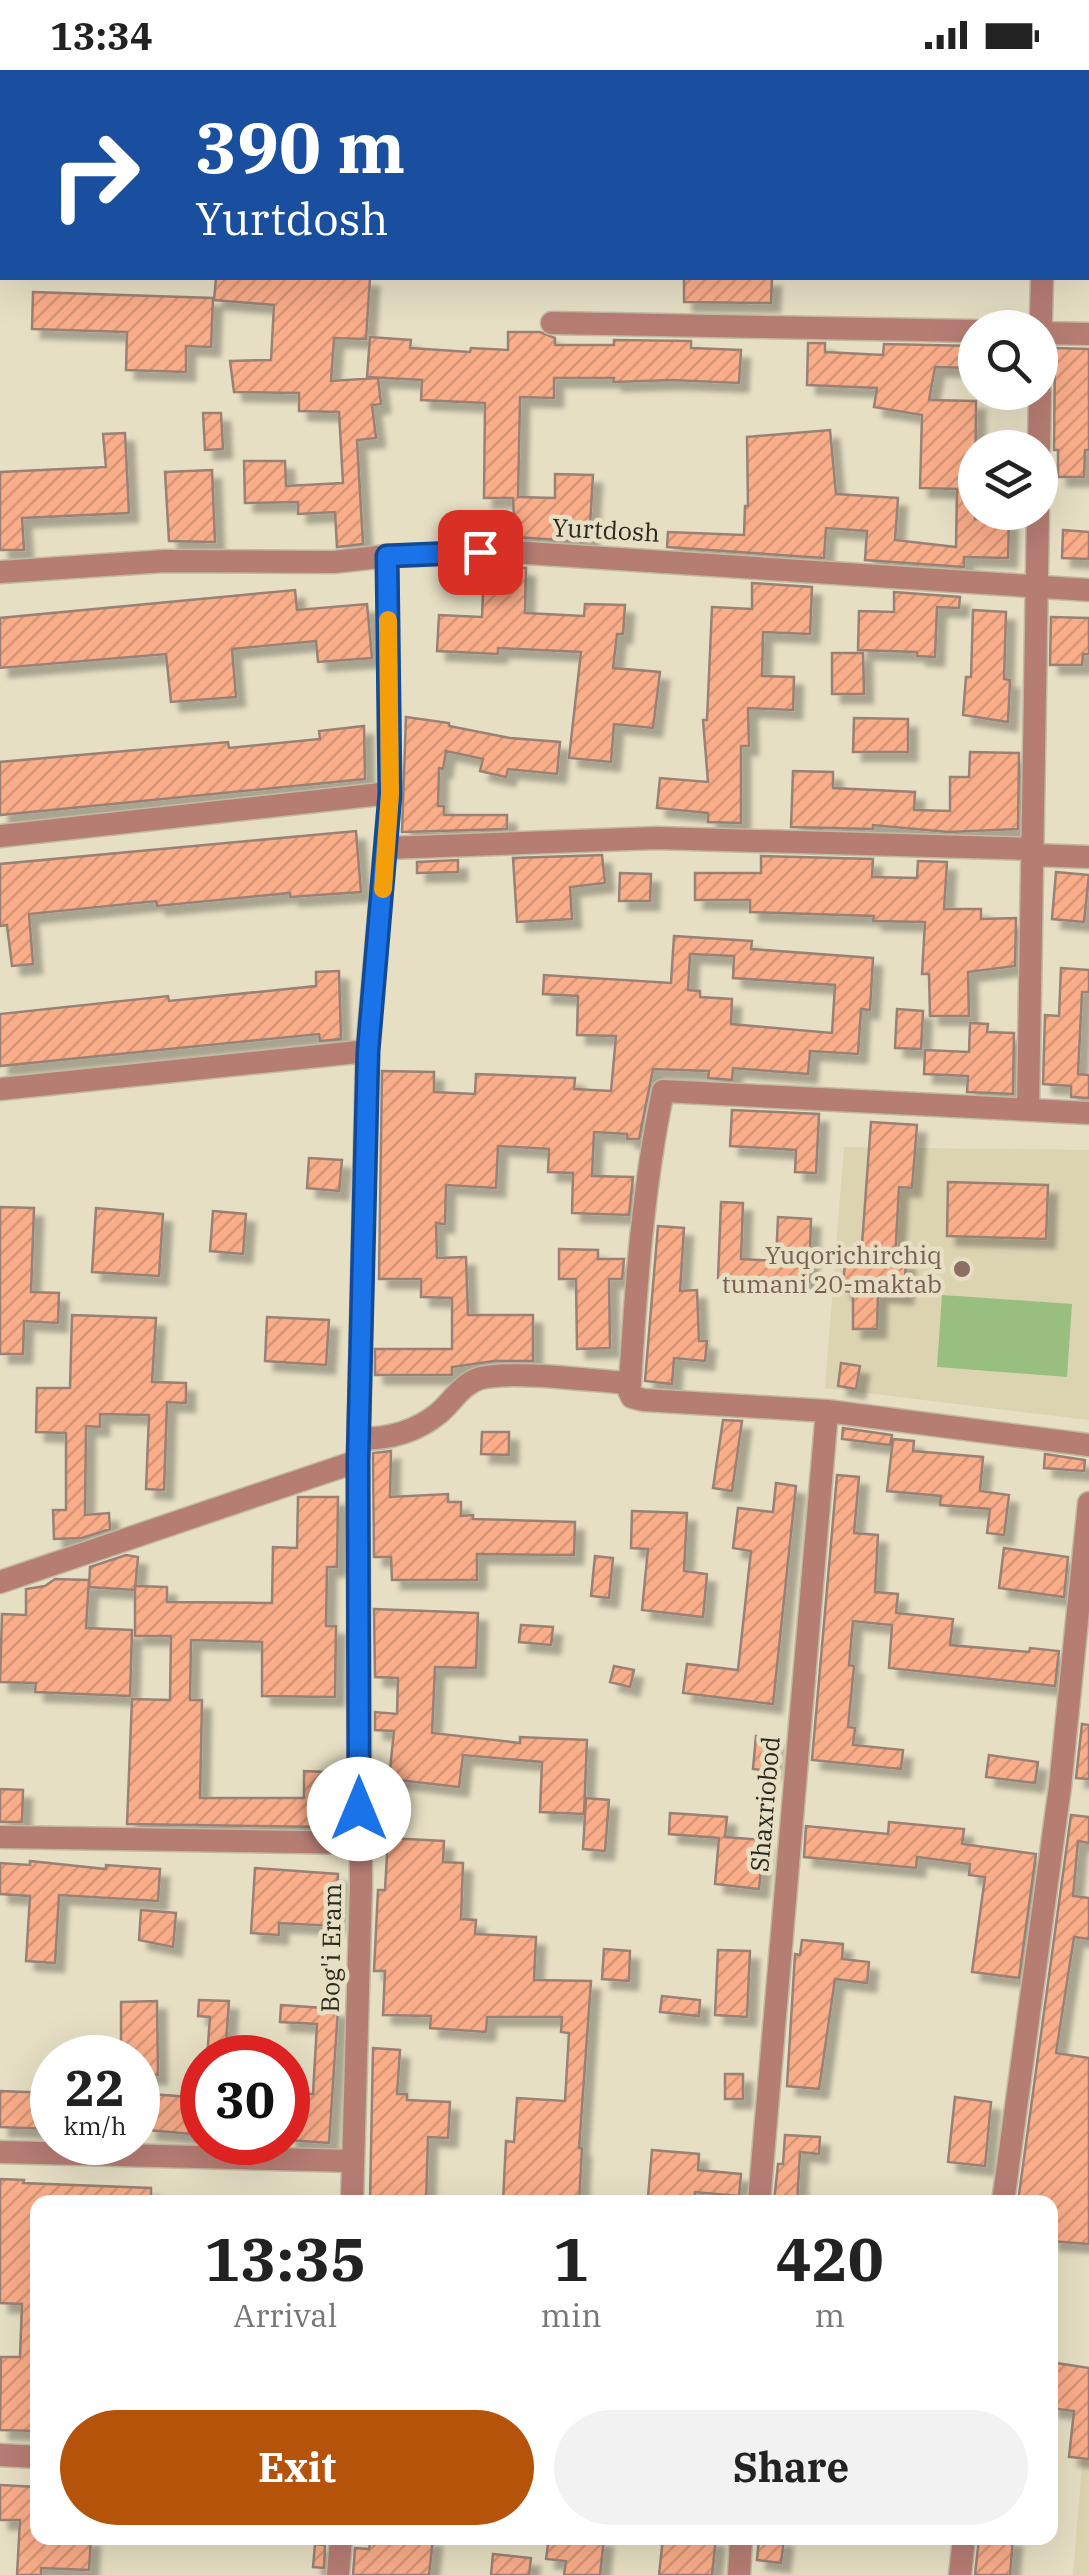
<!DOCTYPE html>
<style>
:root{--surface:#fff;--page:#f2f2f2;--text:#222;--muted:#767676;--accent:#b45309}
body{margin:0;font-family:"IBM Plex Serif",serif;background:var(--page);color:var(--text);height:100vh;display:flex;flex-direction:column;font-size:38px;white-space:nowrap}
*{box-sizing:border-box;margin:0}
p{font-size:32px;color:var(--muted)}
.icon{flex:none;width:55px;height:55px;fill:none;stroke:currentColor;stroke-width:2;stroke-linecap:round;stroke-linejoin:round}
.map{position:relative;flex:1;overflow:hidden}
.details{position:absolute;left:30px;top:2125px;width:1028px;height:350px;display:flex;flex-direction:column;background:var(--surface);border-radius:20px;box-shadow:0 10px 40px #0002}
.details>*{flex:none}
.hud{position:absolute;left:0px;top:0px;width:1090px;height:210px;box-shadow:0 10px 40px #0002;background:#1a4fa0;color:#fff;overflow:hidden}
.fabs{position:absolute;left:958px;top:240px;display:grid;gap:20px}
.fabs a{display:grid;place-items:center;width:100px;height:100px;border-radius:50%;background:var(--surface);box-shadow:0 10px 40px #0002;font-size:50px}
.speed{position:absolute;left:30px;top:1965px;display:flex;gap:20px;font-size:50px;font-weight:700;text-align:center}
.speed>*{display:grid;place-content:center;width:130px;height:130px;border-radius:50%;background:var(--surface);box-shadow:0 10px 40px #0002;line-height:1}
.speed small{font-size:25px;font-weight:400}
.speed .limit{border:15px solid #d22;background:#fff;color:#111}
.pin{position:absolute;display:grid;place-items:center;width:85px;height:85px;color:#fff;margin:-42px;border-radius:20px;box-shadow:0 5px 15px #0006}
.me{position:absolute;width:110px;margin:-55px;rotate:0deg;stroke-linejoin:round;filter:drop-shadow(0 0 8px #0008)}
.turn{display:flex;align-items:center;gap:35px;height:210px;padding:0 30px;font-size:45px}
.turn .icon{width:130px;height:130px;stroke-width:2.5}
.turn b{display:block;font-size:70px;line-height:85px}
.eta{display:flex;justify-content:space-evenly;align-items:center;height:170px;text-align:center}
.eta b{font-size:60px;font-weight:800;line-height:70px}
.primary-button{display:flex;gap:20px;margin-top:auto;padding:20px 30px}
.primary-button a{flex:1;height:115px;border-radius:60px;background:var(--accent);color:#fff;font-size:40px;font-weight:800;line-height:115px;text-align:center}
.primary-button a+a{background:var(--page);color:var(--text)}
.status{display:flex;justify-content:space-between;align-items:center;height:70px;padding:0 50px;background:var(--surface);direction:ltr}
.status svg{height:28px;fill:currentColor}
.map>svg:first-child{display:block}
.built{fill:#dcd3b1}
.garden{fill:#98bf80}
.building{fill:url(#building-hatch);stroke:#9a8175;stroke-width:2.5;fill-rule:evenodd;filter:url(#shadow)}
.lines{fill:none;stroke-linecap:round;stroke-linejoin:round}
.minor-casing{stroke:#c1baa3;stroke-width:25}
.minor{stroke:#b67d73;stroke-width:22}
.route-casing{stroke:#114b97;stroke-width:25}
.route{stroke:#1a73e8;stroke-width:18}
.slow{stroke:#f59e0b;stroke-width:18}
.education-dot{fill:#8d6e63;stroke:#e6dfc4;stroke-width:4}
.labels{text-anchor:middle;stroke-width:9;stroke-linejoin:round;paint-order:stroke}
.street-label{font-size:25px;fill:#2b281e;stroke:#e6dfc4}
.education-label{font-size:25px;fill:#785e54;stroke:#e6dfc4;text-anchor:end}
</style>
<div class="status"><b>13:34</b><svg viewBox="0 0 49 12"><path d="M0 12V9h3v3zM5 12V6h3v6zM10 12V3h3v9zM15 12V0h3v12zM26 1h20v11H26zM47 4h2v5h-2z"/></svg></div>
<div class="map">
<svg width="1089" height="2505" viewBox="0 0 1089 2505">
<defs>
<pattern id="building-hatch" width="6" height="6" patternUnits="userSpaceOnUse" patternTransform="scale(2.5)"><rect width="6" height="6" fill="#faad89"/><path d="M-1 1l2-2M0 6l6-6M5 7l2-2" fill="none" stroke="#d69576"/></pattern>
<filter id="shadow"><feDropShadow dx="9" dy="9" stdDeviation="2.5" flood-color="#0004"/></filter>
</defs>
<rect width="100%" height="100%" fill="#e6dfc4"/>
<path class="built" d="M 844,1077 L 1089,1080 L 1089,1350 L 825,1318 Z
M 1089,2308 L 1089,2505 L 1073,2505 Z"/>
<path class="garden" d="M 942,1225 L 1072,1234 L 1067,1307 L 937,1297 Z"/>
<path class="building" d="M 216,208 L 370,208 L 366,269 L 334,268 L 331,311 L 378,308 L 381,334 L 372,335 L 376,368 L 357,370 L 363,474 L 337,477 L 335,442 L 298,444 L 298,432 L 245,433 L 244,391 L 285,391 L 286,416 L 343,413 L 339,342 L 299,341 L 299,323 L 234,322 L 230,291 L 271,290 L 274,235 L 214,230 Z
M 684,208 L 772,208 L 771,233 L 684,232 Z
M 33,222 L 213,228 L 211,277 L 186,276 L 186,302 L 126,300 L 127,262 L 32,259 Z
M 508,262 L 540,262 L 555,268 L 555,275 L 614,275 L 614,270 L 691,271 L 691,278 L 741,280 L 739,313 L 672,310 L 613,312 L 614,308 L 554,308 L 554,328 L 520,327 L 518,427 L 555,428 L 555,404 L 593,405 L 589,472 L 515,467 L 513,428 L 484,428 L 485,333 L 421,330 L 422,310 L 367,307 L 370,267 L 411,270 L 410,278 L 470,282 L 471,278 L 508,280 Z
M 808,273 L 825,273 L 825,282 L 883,285 L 884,274 L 975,276 L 975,298 L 935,297 L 929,330 L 976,331 L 975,449 L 1009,450 L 1008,488 L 964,487 L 964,497 L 865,490 L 867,461 L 826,458 L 824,488 L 667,477 L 668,462 L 744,465 L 745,436 L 748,436 L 747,367 L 830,360 L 836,424 L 898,428 L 895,470 L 956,477 L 957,419 L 920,418 L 922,345 L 874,337 L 877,318 L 807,315 Z
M 1055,278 L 1089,279 L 1089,380 L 1085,380 L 1084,407 L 1058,407 L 1058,380 L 1054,380 Z
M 203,343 L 221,343 L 223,379 L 205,380 Z
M 125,363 L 129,443 L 22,448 L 24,480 L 0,480 L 0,402 L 106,397 L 103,364 Z
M 212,400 L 215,472 L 169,471 L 165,402 Z
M 1063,460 L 1089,462 L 1089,489 L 1062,488 Z
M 504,497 L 526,498 L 525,543 L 584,546 L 585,534 L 625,535 L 623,564 L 617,564 L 613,598 L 660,602 L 653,658 L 614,654 L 611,692 L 569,688 L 581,582 L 498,578 L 498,584 L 437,581 L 439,545 L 482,547 L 483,523 L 503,524 Z
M 752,513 L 812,517 L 810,564 L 763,562 L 762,606 L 794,607 L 793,640 L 748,638 L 749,676 L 741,676 L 741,753 L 708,752 L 708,743 L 657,738 L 660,708 L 708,712 L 703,650 L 707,650 L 712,537 L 752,539 Z
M 295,520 L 297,540 L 367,534 L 372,588 L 318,592 L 316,571 L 232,579 L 236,627 L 171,632 L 166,584 L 0,598 L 0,548 Z
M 894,522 L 960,527 L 959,538 L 937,537 L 935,587 L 917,586 L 917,582 L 858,580 L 859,541 L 894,542 Z
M 973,540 L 1006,542 L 1004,609 L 1010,610 L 1008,652 L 963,645 L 966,607 L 971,607 Z
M 1051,547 L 1089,548 L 1089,584 L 1083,584 L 1082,595 L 1050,595 Z
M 832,583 L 863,583 L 864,624 L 832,624 Z
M 406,647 L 449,653 L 449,656 L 510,668 L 560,672 L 557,704 L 508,699 L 506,707 L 480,701 L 483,689 L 446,681 L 443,699 L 439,698 L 438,736 L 444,736 L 444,745 L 507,745 L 507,759 L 402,762 Z
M 854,648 L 908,649 L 908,682 L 853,682 Z
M 364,656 L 365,709 L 0,745 L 0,692 L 228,672 L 229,678 L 320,669 L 319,661 Z
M 970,682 L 1019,683 L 1018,759 L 949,762 L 873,755 L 873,759 L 791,757 L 793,701 L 833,702 L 833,718 L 915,722 L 914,740 L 950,741 L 950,707 L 969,707 Z
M 356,761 L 361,822 L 290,827 L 290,823 L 157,836 L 156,831 L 29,844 L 33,894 L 12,896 L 7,855 L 0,856 L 0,794 Z
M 602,785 L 605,813 L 570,817 L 572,849 L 517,852 L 513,788 Z
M 761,786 L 873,789 L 872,807 L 917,808 L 918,791 L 947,792 L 944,839 L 981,839 L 981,849 L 1016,848 L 1015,896 L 968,902 L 969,946 L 930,946 L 929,904 L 922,904 L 925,852 L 873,851 L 874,846 L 750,842 L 750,830 L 695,830 L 695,803 L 761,803 Z
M 458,790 L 458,802 L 417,803 L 417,792 Z
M 1056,802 L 1089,805 L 1084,852 L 1052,849 Z
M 620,803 L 651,804 L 650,831 L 619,831 Z
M 674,866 L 752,871 L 751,879 L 873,888 L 870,940 L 861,939 L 858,984 L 810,981 L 808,1004 L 733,998 L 732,1010 L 708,1008 L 709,1001 L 653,999 L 639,1069 L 627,1069 L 627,1064 L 594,1062 L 592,1106 L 633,1107 L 629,1145 L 572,1143 L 573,1103 L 548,1102 L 549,1079 L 498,1076 L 496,1118 L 446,1115 L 445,1154 L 436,1153 L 437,1188 L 466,1187 L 468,1245 L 533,1245 L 533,1291 L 494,1291 L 452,1297 L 452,1305 L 375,1305 L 375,1279 L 452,1279 L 452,1228 L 421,1227 L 421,1209 L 379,1209 L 382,1001 L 434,1002 L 434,1022 L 475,1024 L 476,1004 L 575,1008 L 574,1019 L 611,1021 L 616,966 L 577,965 L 578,926 L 543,924 L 544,905 L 671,913 ZM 690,884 L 734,886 L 733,908 L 835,915 L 832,963 L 731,954 L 732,929 L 700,927 L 700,921 L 688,920 Z
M 1061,898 L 1089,900 L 1089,922 L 1082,922 L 1078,1004 L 1089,1005 L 1089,1028 L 1071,1027 L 1071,1016 L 1043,1014 L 1045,945 L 1059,946 Z
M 339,901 L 341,969 L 320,971 L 319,964 L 0,996 L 0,944 L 168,926 L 169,931 L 316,916 L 316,902 Z
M 897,939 L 923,941 L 921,979 L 895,978 Z
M 970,953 L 988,954 L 987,962 L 1014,963 L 1013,1024 L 967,1022 L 968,1006 L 924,1004 L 925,980 L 969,982 Z
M 732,1040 L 819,1044 L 816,1103 L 795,1102 L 796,1080 L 730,1076 Z
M 871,1052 L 917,1055 L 912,1118 L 899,1117 L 895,1190 L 906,1191 L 904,1225 L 878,1223 L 877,1259 L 853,1259 L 853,1222 L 843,1221 L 845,1187 L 861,1188 Z
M 309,1088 L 342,1090 L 339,1121 L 307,1118 Z
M 948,1112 L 1048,1115 L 1046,1169 L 947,1166 Z
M 721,1132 L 743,1133 L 741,1189 L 776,1191 L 778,1147 L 811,1149 L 809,1212 L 718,1208 Z
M 0,1137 L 34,1138 L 31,1222 L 59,1223 L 58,1253 L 24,1251 L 23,1284 L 0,1284 Z
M 96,1138 L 163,1144 L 159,1206 L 92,1202 Z
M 213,1141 L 246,1144 L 243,1184 L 210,1181 Z
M 658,1156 L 684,1158 L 680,1221 L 697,1220 L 699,1271 L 707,1271 L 705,1291 L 674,1288 L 672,1314 L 645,1311 Z
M 559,1179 L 598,1180 L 598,1189 L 624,1189 L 622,1209 L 609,1209 L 610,1278 L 577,1279 L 576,1209 L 559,1209 Z
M 72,1245 L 156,1248 L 152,1312 L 186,1313 L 186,1333 L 167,1332 L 164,1420 L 146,1419 L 149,1345 L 100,1344 L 100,1357 L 86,1356 L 85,1445 L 109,1443 L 110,1459 L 82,1468 L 54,1469 L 53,1440 L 66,1440 L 66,1363 L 36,1362 L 37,1318 L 70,1318 Z
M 267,1247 L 329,1250 L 326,1295 L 265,1291 Z
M 841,1293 L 860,1296 L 856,1319 L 838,1316 Z
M 723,1350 L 742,1351 L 732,1421 L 713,1418 Z
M 843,1358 L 892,1365 L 890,1375 L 842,1369 Z
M 482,1362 L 509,1362 L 509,1385 L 481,1384 Z
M 893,1369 L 914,1371 L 913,1381 L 983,1387 L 980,1421 L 1009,1425 L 1004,1465 L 987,1463 L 990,1439 L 940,1435 L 941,1426 L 887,1421 Z
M 391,1381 L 390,1427 L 448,1424 L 448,1432 L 461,1432 L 461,1446 L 473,1445 L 473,1449 L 575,1452 L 574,1485 L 477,1484 L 477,1510 L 392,1510 L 391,1487 L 374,1487 L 373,1391 L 373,1383 Z
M 1045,1384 L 1085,1390 L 1084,1401 L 1044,1398 Z
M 837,1405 L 859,1407 L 854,1463 L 878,1465 L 875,1522 L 898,1524 L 896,1543 L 953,1549 L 950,1575 L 1029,1582 L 1030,1578 L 1059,1581 L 1055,1616 L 889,1598 L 892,1555 L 853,1551 L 849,1595 L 854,1596 L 848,1657 L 855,1658 L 853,1675 L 903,1680 L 901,1699 L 812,1690 Z
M 776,1413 L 796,1416 L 773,1634 L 683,1623 L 687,1594 L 738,1600 L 751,1481 L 733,1478 L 738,1438 L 773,1442 Z
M 298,1427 L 338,1427 L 337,1497 L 327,1497 L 326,1556 L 336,1556 L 335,1627 L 262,1626 L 262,1572 L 191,1570 L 190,1630 L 202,1630 L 200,1728 L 304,1728 L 304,1701 L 328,1702 L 328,1757 L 127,1754 L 132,1629 L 170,1630 L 171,1566 L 135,1566 L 135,1516 L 167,1517 L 167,1532 L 272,1533 L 273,1477 L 297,1478 Z
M 632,1441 L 687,1443 L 684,1501 L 707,1504 L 703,1547 L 642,1540 L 648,1479 L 631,1478 Z
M 1004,1478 L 1068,1487 L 1064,1527 L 999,1518 Z
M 126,1485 L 138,1487 L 135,1520 L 89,1517 L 90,1497 Z
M 595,1486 L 613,1488 L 609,1528 L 591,1526 Z
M 55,1509 L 89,1510 L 86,1558 L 132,1560 L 130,1626 L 35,1622 L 36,1613 L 0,1612 L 2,1544 L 26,1545 L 26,1519 L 45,1516 Z
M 374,1539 L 478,1543 L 476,1598 L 435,1597 L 432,1663 L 520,1673 L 520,1667 L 587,1670 L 584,1744 L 540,1742 L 542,1692 L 463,1685 L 459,1717 L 389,1709 L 394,1661 L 375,1660 L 375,1642 L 397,1644 L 398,1608 L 375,1607 Z
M 521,1555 L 553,1557 L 551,1575 L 519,1572 Z
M 614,1596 L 634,1600 L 630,1617 L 610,1612 Z
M 1082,1654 L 1089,1655 L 1089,1709 L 1076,1708 Z
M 756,1666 L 774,1668 L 771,1701 L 753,1699 Z
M 989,1685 L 1038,1692 L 1035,1713 L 986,1707 Z
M 0,1719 L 23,1720 L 22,1752 L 0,1752 Z
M 586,1728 L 609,1730 L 605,1781 L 583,1779 Z
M 670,1743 L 727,1747 L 725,1767 L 764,1770 L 759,1819 L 715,1814 L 719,1768 L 669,1764 Z
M 1071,1745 L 1089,1747 L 1089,1773 L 1078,1771 L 1073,1826 L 1089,1828 L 1089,1869 L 1074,1867 L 1056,1983 L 1089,1988 L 1089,2174 L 1050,2171 L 1050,2132 L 1018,2132 Z
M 889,1752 L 964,1759 L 962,1774 L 1036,1784 L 1019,1908 L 972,1902 L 985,1807 L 969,1805 L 970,1794 L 917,1787 L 916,1798 L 804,1787 L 806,1756 L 888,1764 Z
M 388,1768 L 444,1771 L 443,1792 L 463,1793 L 461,1849 L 476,1850 L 475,1864 L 536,1867 L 534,1910 L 591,1911 L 579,2078 L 582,2078 L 579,2132 L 503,2132 L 506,2071 L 514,2072 L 517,2028 L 565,2031 L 569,1963 L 561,1962 L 562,1947 L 487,1947 L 486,1962 L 430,1958 L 431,1946 L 383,1945 L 385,1901 L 374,1901 L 378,1820 L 385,1820 Z
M 30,1791 L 106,1799 L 106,1795 L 160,1799 L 158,1831 L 59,1825 L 55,1893 L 26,1891 L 30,1826 L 0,1824 L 0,1793 L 30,1795 Z
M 255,1798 L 338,1804 L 335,1856 L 279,1853 L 279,1865 L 251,1863 Z
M 141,1840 L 176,1843 L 173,1877 L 139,1870 Z
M 802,1870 L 843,1874 L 842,1889 L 869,1892 L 867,1913 L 835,1909 L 819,2019 L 787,2016 L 795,1884 L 800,1885 Z
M 604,1879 L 630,1881 L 629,1911 L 602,1909 Z
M 718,1880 L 750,1881 L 747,1947 L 715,1945 Z
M 662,1926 L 700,1930 L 699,1946 L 660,1942 Z
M 199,1930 L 229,1931 L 225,1988 L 207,1988 L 210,1947 L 198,1946 Z
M 157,1931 L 158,2005 L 138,2005 L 138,1988 L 121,1988 L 121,1932 Z
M 281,1935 L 338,1939 L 329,2073 L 288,2070 L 288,2023 L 313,2024 L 317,1954 L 280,1952 Z
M 373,1978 L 400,1980 L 397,2024 L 407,2024 L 407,2030 L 450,2032 L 448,2068 L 428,2067 L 426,2132 L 370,2132 Z
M 725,2004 L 743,2004 L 743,2029 L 725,2029 Z
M 0,2021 L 52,2023 L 52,2059 L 0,2057 Z
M 151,2024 L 202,2028 L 202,2065 L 148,2060 Z
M 955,2027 L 991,2032 L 985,2096 L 948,2092 Z
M 785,2065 L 820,2067 L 819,2084 L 800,2082 L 797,2132 L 774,2132 L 778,2094 L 783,2094 Z
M 652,2080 L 699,2084 L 698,2100 L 741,2104 L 739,2126 L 695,2122 L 694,2131 L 648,2127 Z
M 0,2109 L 24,2110 L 23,2113 L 151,2118 L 151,2132 L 38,2132 L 38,2361 L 0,2360 L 1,2287 L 20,2287 L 22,2234 L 0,2233 Z
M 1050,2292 L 1089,2298 L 1089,2389 L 1069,2387 L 1074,2341 L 1050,2338 Z
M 0,2415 L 38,2417 L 38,2468 L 91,2468 L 89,2500 L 41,2498 L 41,2505 L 17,2505 L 20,2450 L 0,2450 Z
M 371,2468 L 433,2468 L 429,2505 L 353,2505 L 355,2478 L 369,2479 Z
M 549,2468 L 604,2468 L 600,2505 L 564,2505 L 566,2491 L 546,2489 Z
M 663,2468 L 716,2468 L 712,2505 L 659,2505 Z
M 759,2468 L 784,2468 L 781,2493 L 757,2490 Z
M 979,2468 L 1013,2468 L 1010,2505 L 975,2505 Z
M 315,2474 L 325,2475 L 324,2498 L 313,2497 Z
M 493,2484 L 531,2488 L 529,2505 L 491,2505 Z"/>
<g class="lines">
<defs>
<path id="minor" d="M 552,253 L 975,261
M 1040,263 L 1089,264
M 1040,286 L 1042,208
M 1039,378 L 1040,322
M 0,502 L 165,491 L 334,492 L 387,486 L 512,482 L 1089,520
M 0,766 L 390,723
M 387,778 L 657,768 L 1033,779
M 1033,785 L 1089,787
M 0,1019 L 367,981
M 1028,1039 L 1038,442
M 630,1313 C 636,1216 643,1116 663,1021 L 1089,1043
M 359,1369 C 388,1369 416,1362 439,1343 C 453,1331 462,1313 481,1308 C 513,1300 593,1311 630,1313 L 629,1321 L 632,1327 L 644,1330 L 827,1341 L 1089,1375
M 0,1512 L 358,1391
M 0,1767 L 359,1773
M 0,2082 L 353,2091
M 352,2132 L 361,1815 L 358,1391 L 367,981 L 390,723 L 387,486
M 759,2132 L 827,1341
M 1003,2132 L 1060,1717 L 1089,1433
M 0,2385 L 38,2387
M 338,2505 L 341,2468
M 739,2505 L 741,2468
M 960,2505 L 964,2468"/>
</defs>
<use href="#minor" class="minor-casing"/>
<use href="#minor" class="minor"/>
</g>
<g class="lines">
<defs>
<path id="route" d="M 359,1739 L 358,1391 L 368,981 L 390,724 L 387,486 L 480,482"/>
</defs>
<use href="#route" class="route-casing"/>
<use href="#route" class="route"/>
<path class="slow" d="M 383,819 L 390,724 L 388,550"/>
</g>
<circle class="education-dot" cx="962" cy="1199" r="10"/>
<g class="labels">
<g class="street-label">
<text transform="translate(606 460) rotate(3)" y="9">Yurtdosh</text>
<text transform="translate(765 1734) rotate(-85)" y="9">Shaxriobod</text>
<text transform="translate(331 1878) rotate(-89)" y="9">Bog'i Eram</text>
</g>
<g class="education-label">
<text x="942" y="1194">Yuqorichirchiq<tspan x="942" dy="29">tumani 20-maktab</tspan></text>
</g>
</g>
</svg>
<div class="fabs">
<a><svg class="icon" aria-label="search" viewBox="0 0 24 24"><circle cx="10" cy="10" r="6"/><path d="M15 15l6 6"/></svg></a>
<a><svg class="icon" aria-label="layers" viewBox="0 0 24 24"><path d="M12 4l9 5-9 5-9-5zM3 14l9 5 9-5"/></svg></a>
</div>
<div class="speed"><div>22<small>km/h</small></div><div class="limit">30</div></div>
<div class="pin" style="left:480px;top:482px;background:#d93025"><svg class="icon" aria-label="arrive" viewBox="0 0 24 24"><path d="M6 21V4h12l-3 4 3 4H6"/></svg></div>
<svg class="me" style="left:359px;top:1739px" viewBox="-20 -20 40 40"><circle r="19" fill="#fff"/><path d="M0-13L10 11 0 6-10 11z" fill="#1a73e8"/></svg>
<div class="hud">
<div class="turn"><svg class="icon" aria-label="right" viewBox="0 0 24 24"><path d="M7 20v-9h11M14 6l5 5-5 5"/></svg><div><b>390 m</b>Yurtdosh</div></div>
</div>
<section class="details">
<div class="eta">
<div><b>13:35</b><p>Arrival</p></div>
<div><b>1</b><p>min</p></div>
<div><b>420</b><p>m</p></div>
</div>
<div class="primary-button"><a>Exit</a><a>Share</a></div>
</section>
</div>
